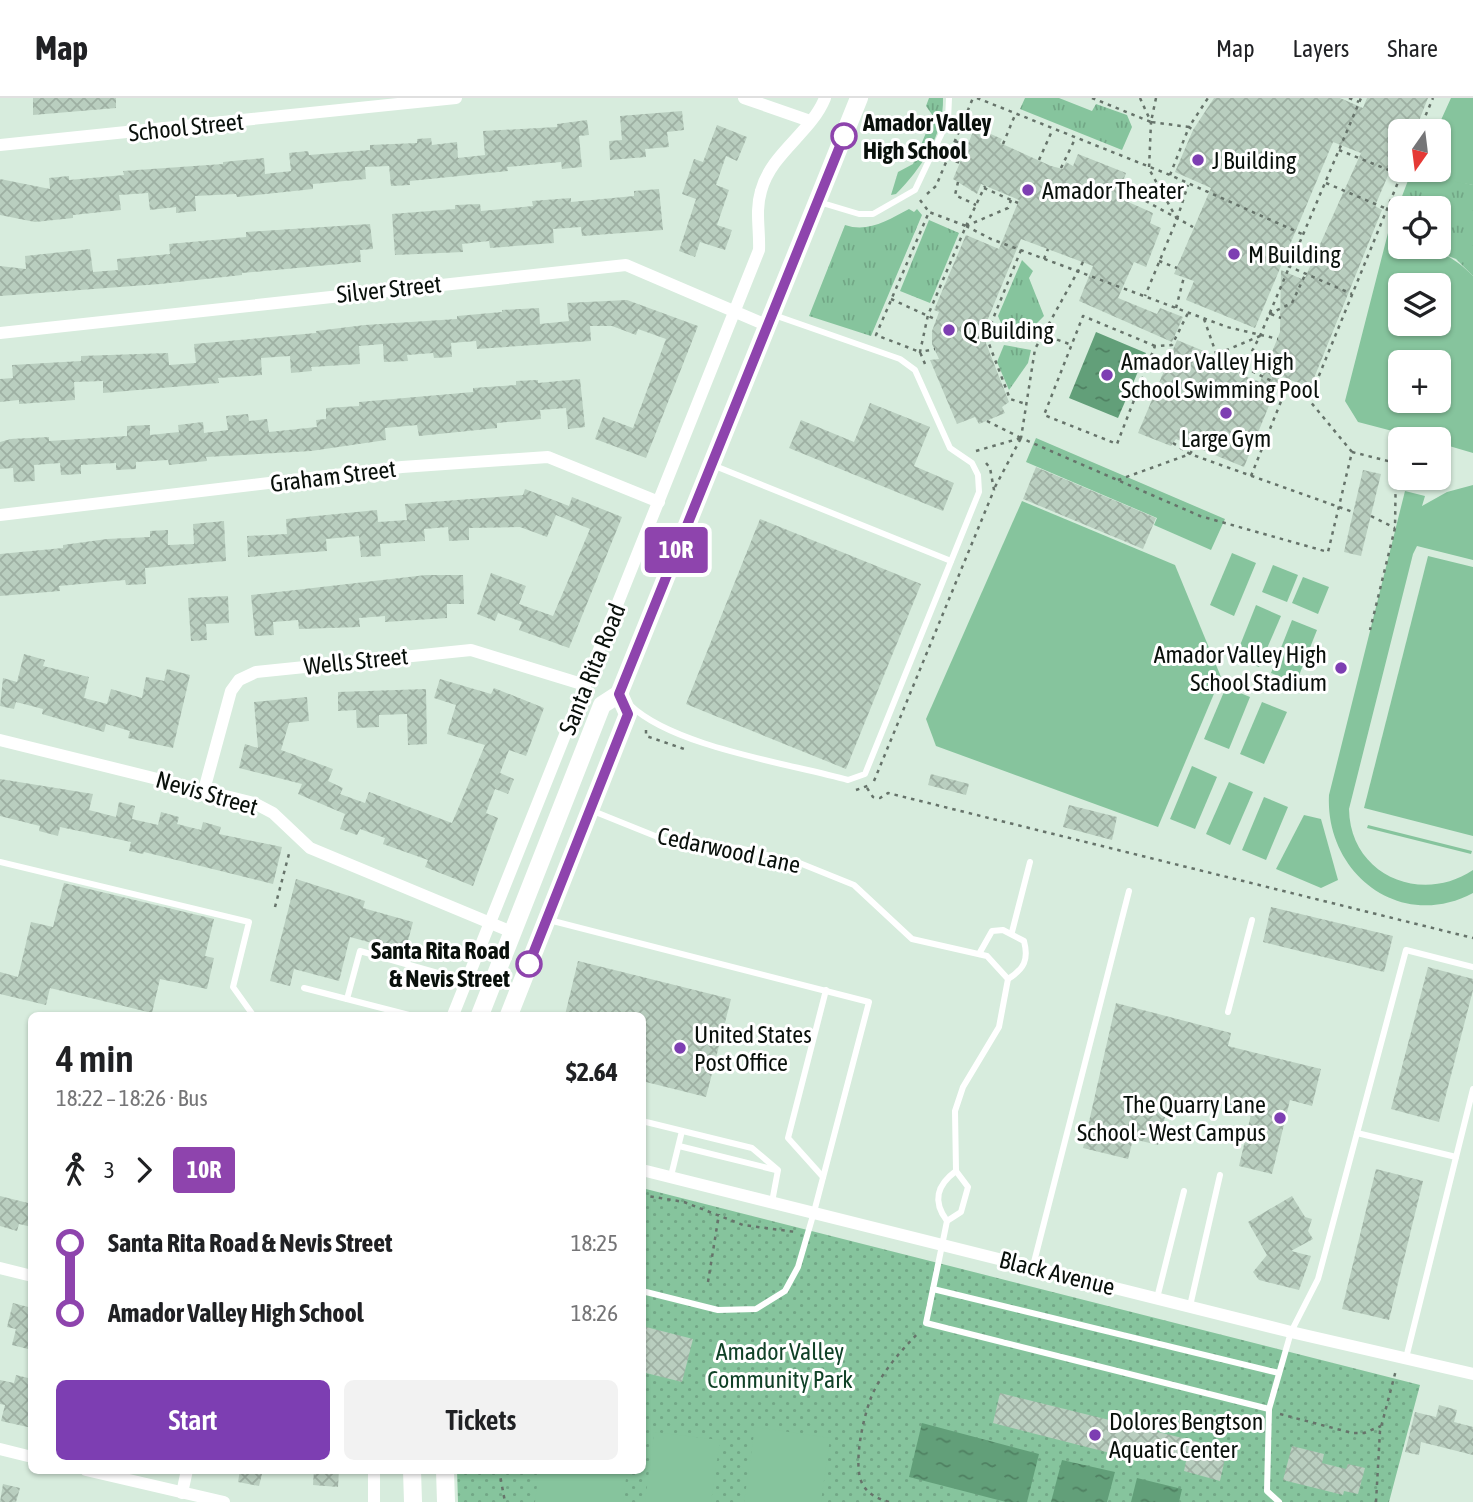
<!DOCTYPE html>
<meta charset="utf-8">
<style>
body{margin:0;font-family:"Asap Condensed",sans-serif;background:#f2f2f2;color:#202124;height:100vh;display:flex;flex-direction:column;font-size:26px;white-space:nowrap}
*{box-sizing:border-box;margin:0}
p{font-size:23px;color:#757577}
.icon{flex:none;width:38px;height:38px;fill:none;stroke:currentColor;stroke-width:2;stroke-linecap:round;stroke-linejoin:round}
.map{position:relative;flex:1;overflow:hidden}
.details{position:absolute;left:28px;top:914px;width:618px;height:462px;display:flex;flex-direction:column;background:#fff;border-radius:10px;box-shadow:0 2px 5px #0004}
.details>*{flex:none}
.badge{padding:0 14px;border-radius:5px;font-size:24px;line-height:46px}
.needle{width:46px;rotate:194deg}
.tools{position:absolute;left:1388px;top:21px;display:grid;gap:14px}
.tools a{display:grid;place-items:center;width:63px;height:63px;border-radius:10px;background:#fff;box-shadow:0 2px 5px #0004;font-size:35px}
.map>.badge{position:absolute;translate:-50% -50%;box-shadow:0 0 0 4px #fff}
.legs{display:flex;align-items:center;gap:10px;height:77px;padding:0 28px;font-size:23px}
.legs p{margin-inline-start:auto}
.head{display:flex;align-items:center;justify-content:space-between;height:119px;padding:0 28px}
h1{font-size:38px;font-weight:600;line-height:52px}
.button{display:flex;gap:14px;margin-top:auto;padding:14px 28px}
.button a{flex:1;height:80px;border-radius:10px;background:#7d3eb2;color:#fff;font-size:28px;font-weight:600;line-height:80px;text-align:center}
.button a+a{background:#f2f2f2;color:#202124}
ul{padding:0 28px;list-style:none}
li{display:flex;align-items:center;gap:24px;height:70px;font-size:26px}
li i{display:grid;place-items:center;width:10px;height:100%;margin:0 9px;background:currentColor}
li i::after{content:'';width:18px;height:18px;margin:-9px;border:5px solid;border-radius:50%;background:#fff}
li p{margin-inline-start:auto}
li:first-child i{background:linear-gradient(#0000 50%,currentColor 0)}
li:last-child i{background:linear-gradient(currentColor 50%,#0000 0)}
header{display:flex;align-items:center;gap:42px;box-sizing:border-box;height:98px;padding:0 35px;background:#fff;border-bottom:2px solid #e0e0e0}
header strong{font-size:33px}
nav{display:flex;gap:38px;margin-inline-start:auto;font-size:24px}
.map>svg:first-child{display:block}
.grass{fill:url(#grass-tufts)}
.park{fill:url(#park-dots)}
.garden{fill:#86c49d;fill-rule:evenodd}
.water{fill:url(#water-ripples)}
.building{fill:url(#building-cross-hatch)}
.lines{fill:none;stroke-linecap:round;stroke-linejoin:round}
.path{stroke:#66736a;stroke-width:2.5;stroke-dasharray:3.5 5;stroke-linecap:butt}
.lane{stroke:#fff;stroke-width:6}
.street{stroke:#fff;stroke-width:12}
.secondary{stroke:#fff;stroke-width:18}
.line-1-casing{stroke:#fff;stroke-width:16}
.line-1{stroke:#8e44ad;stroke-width:10}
.stop-1-dot{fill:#fff;stroke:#8e44ad;stroke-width:3.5}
.poi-dot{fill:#7d3eb2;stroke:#fff;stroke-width:2.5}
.labels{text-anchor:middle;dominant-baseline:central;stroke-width:6;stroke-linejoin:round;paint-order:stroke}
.stop-label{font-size:24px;font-weight:bold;fill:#09100b;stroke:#fff;text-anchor:start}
.street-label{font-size:24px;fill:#09100b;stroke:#fff}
.poi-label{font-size:24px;fill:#09100b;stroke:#fff;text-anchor:start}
.park-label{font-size:24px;fill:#104127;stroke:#fff}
</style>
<header>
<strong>Map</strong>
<nav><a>Map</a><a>Layers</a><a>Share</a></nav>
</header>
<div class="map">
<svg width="1473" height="1404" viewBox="0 0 1473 1404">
<defs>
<pattern id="grass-tufts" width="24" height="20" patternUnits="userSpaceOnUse" patternTransform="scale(1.75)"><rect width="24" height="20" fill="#86c49d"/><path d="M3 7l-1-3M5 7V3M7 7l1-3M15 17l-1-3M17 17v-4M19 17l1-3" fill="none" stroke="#72a786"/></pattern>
<pattern id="park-dots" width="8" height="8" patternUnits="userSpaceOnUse" patternTransform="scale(1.75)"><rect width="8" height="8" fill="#86c49d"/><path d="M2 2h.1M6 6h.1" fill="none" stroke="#72a786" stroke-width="1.8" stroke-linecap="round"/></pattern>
<pattern id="water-ripples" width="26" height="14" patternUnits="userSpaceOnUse" patternTransform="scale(1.75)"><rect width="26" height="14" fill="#629f79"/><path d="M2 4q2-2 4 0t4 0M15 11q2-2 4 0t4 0" fill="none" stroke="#4f8061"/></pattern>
<pattern id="building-cross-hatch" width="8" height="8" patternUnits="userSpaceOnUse" patternTransform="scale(1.75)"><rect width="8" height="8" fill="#b9cebf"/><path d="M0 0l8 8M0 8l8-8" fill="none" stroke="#9eb0a3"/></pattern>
</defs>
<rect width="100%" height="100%" fill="#d7ecdd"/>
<g class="grass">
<path d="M929 0H943C944 37 921 71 896 96L891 97 898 74 913 66 933 18 926 8Z"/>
<path d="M1025 0H1059L1092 13 1096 6 1127 17 1132 29 1122 52 1020 11Z"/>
<path d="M1412 72 1473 87V178L1456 161 1424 149H1438V110H1400V140L1388 135Z"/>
<path d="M909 111 914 114 917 111 922 117 871 238 809 218 845 127C868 135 888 122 909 111Z"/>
<path d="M929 122 959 135 930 205 900 193Z"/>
<path d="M1022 162 1033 173 1029 180 1044 218 1035 227 1004 232 998 218Z"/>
<path d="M1004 247 1031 252 1028 265 1009 292 997 264Z"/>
</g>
<path class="park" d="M642 1090 1420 1287 1389 1404H458L457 1372H642Z"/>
<g class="garden">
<path d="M1451 0H1473V87L1451 83 1422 72H1438V33H1436Z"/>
<path d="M1388 135 1400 140V149C1433 149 1450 155 1473 178V355L1439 345 1438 341H1423L1358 324 1345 303ZM1400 187H1438V226H1400ZM1400 264H1438V303H1400Z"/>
<path d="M1036 340 1225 421 1211 452 1154 427 1157 420 1026 364Z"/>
<path d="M1473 387V462L1417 448 1413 456 1349 711C1350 777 1421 807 1473 772V795C1400 834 1325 775 1329 697L1405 393 1425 398 1422 408 1447 394Z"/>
<path d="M1022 403 1175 467 1221 579 1158 729 936 648 926 621Z"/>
<path d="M1232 455 1256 465 1234 518 1210 507Z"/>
<path d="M1428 458 1473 469V738L1364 710Z"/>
<path d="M1273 467 1298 477 1287 504 1262 494Z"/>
<path d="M1303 479 1329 489 1318 516 1292 505Z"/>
<path d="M1256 507 1281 518 1259 569 1235 560Z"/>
<path d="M1292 522 1317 532 1296 585 1271 575Z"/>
<path d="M1226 589 1250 599 1229 651 1204 641Z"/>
<path d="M1262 604 1287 614 1264 666 1240 656Z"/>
<path d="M1192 668 1217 679 1195 731 1170 721Z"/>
<path d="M1229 684 1253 694 1230 747 1206 736Z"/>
<path d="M1264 699 1288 709 1266 762 1242 752Z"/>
<path d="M1304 717 1321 721 1338 782 1321 790 1276 771Z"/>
<path d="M1368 727 1472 753 1471 756 1367 730Z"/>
<path d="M755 1329 830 1340 821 1404H744Z"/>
<path d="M654 1334 720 1342 711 1404H645Z"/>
<path d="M539 1372H627L623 1404H535Z"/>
</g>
<g class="water">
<path d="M1096 234 1146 255 1118 320 1069 300Z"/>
<path d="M922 1325 1039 1356 1027 1404H1006L909 1379Z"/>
<path d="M1062 1362 1115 1374 1107 1404H1051Z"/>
<path d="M1137 1380 1182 1391 1179 1404H1131Z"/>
</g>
<g class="building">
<path d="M33 0H116V10L33 17Z"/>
<path d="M1214 0H1340L1363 10 1367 0H1428L1415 33H1400V71L1392 68 1375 108 1382 112 1310 290 1281 278 1244 369 1176 341 1171 348 1138 335 1177 242 1211 256 1208 263 1260 284 1280 234 1281 172 1304 182 1361 55 1333 44 1255 230 1186 202 1194 183 1174 176 1211 90 1175 74 1193 32Z"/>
<path d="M682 13 684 32 667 34 669 49 645 51 646 59 610 62 609 43 622 42 620 18Z"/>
<path d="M587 22 589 37 579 38 582 69 562 71 561 64 507 69 508 73 410 83V87L391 88 389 68 365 69 366 81 313 86V91L237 99 236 96 195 98 196 113 176 115V109L150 112 148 95 119 97 121 112 73 117V120L35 124 0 117V81L50 91 49 80 69 78V82L124 77 123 73 223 66V64L264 60 265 76 291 73 289 55 308 53 309 57 370 52V47L417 45V41L431 40 432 47 457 44 458 60 485 57 483 33 557 29V26Z"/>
<path d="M717 27 747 39 737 63 726 58 716 87 729 92 717 127 732 132 725 152 700 144 695 159 679 153 696 101 682 96 694 61 703 64Z"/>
<path d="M984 33 1002 41 1000 45 1051 68 1063 71 1066 64 1073 68 1078 56 1126 75 1119 94 1126 97 1124 102 1153 115 1150 125 1161 130 1146 169 1134 164 1118 200 1157 216 1160 210 1183 219 1172 244 1079 203 1093 168 1021 141 982 235 1009 304 1002 309 1005 315 979 326 975 319 957 326 930 262 939 261 932 246V233L939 214 934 212 966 137 999 151 1019 102 981 86 977 96 953 81 973 34 982 37Z"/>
<path d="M659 91 663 132 582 138 581 129 553 131 554 145 490 150 489 143 462 146 463 154 395 157 392 116 455 111V107L480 106 481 113 533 108 532 103 571 100V104L634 98V93Z"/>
<path d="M370 126 373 151 360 152 361 164 242 175V177L160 186 0 198V168L26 171 25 158 90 151 93 174 118 172 117 161 170 156 169 146 246 139V134Z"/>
<path d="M627 202 698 228 646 360 595 341 603 319 633 330 666 241 638 231 636 237 612 228H590L591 243 477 251 476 243 451 245 452 259 434 260 433 255 407 257 408 263 384 264 383 246 359 248 360 266 311 269 312 273 291 275 290 258 261 260 262 277 218 280 219 285 103 295V283L74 284 75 302 19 306V302L0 304V281L13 280 12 267 81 263V258L168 255 169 267 196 265 194 246 316 235V233L365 227 457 221V218L502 214V212L539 210 540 226 569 223 567 205Z"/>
<path d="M580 281 585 329 568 331 566 310 540 312 541 321 497 325V330L419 338 417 327 385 330 386 342 311 353 206 359 207 363 169 367 168 362 136 364V371L116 372V365L81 367V376L61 377 60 365 34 367 35 383 14 384 13 370 0 371V344L11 341 49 339V343L127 338V328L150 327V337L179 334 178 327 203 324 204 335 228 332 226 318 248 316 249 323 267 321 269 334 317 329 316 322 326 321V310L359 308V304L473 294V290L516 287V283L538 282V285Z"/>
<path d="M870 305 930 329 914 368 954 385 943 413 789 350 801 322 854 344Z"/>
<path d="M1036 369 1156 420 1143 451 1023 401Z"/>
<path d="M1363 372 1381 376 1361 458 1344 454Z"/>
<path d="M525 391 569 408 572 399 622 419 569 550 519 532 522 524 498 515 495 523 477 516 491 475 526 488 519 506 553 518 590 431 556 417 547 439 520 429 469 430V442L449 443 448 429 424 431 425 443 380 446 381 458 361 459 359 438 326 441 327 453 248 459 247 438 287 436 286 421 377 412 378 424 407 422 405 406 523 397Z"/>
<path d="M760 421 921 486 846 671 686 606Z"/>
<path d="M224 423 226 463 145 470 146 486 126 487 125 482 59 488 60 493 0 498V456L63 450V447L107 441 150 439V433L168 432V447L194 446 193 426Z"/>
<path d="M426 477H463L464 506H447V520L385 524V518L359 520 360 529 299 531 298 522 273 524 274 537 255 538 251 497Z"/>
<path d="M228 498 229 525 206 526 207 542 191 543 188 500Z"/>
<path d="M24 556 45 562 43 568 89 579 84 600 107 606 111 591 142 600 146 579 164 583 167 571 190 577 173 650 128 640 130 633 106 626 104 634 42 616 43 611 16 604 14 611 0 608 3 580 17 584Z"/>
<path d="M440 581 491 596 494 590 544 610 526 658 509 652 500 675 514 681 508 696 495 691 486 715 498 720 473 788 425 769 428 762 383 746 385 740 360 731 357 737 340 731 345 716 298 696 302 686 239 670 245 646 258 650 254 604 307 599 309 623 289 625 281 652 333 671 328 683 343 690 340 696 365 705 369 694 452 725 485 647 447 636 456 607 434 600Z"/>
<path d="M426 591 427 646 408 647 407 616 379 617V629L357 630 356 612 338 613V594Z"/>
<path d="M931 676 969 686 966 697 928 687Z"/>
<path d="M0 681 93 696 89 712 116 719 119 704 135 708 132 721 158 727 161 714 179 719 177 726 201 732 203 724 221 729 219 736 282 749 273 786 144 754 143 756 129 753 131 744 60 729 58 738 39 733 40 728 0 718Z"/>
<path d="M1069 707 1117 719 1112 742 1063 729Z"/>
<path d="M296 781 365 803 363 810 413 824 405 854 350 839 339 883 294 871 290 888 270 883Z"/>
<path d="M64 785 214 821 205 858 214 860 207 891 160 881 152 915 50 890 46 907 0 896V874L18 879 31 824 53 829Z"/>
<path d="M1271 809 1393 838 1384 874 1263 844Z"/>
<path d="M578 863 731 901 706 999 642 983V917H565Z"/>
<path d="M1428 869 1473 881V892L1439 1024 1391 1011Z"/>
<path d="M1116 905 1231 935 1228 948 1321 971 1312 1008 1290 1002 1272 1076 1239 1068 1252 1012 1214 1003 1212 1011 1170 1000 1158 1047 1133 1041 1128 1061 1083 1050Z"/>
<path d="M1376 1071 1423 1083 1389 1222 1342 1211Z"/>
<path d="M0 1098 32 1106V1129L19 1126 17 1133 0 1128Z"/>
<path d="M1292 1098 1305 1119 1312 1121 1308 1133 1313 1141 1291 1153 1311 1158 1299 1192 1259 1182 1253 1174 1267 1157 1248 1124Z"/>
<path d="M13 1205 32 1210V1252L12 1247 16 1231 7 1229Z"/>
<path d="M642 1228 693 1241 682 1284 642 1274Z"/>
<path d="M16 1277 32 1281V1330L1 1323 5 1307 0 1306V1282L14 1285Z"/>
<path d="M1000 1295 1227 1351 1220 1383 1184 1373 1186 1363 1124 1348 1122 1358 993 1325Z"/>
<path d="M1439 1307 1457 1312 1454 1324 1473 1329V1357L1421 1344 1419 1357 1405 1354 1415 1314 1436 1319Z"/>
<path d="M1292 1348 1324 1356 1322 1365 1346 1371 1348 1366 1365 1370 1358 1396 1344 1393 1343 1397 1283 1382Z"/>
<path d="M240 1372H263L259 1388 238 1384Z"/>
<path d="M314 1372H339L338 1389 313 1387Z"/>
<path d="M3 1386 20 1390 16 1404H0Z"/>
</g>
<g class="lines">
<g class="path">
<path d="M977 0 1170 77 1302 136"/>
<path d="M1092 0 1151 24"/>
<path d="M1140 0 1151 24 1149 71 1177 121 1145 198"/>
<path d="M1156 0 1151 24 1189 29 1208 0"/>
<path d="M1349 0 1359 4"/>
<path d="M1419 33 1433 0"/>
<path d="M955 43 967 48"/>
<path d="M1003 46 1015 17"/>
<path d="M1339 52 1401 77"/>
<path d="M948 60 960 65"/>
<path d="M1039 62 1052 33"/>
<path d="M1061 70 1075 41"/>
<path d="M1170 77 1189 29 1193 32"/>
<path d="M958 84 955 97 976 107"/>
<path d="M1326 85 1387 111"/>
<path d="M984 90 1018 105"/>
<path d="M1122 95 1133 96 1193 129"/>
<path d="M927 96 936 88 973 0"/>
<path d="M920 102 929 114"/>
<path d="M1177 121 1188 87"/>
<path d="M966 128 991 141 1227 229 1278 241"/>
<path d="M966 128 1008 110 1011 102"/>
<path d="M966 128 985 88"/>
<path d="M1021 152 986 238 1010 301 1026 306"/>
<path d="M1044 161 1048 151"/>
<path d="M1159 163 1177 170"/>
<path d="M1083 164 1035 251 1021 340 1200 418 1328 454 1352 354 1309 302 1403 72"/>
<path d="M1288 168 1352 196"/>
<path d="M891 201 937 222"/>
<path d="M1176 210 1184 179"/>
<path d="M1269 216 1292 205 1305 177"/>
<path d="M1271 216 1281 220"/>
<path d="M1204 221 1216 255 1309 302"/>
<path d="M966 230 986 238 1044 237 1072 247"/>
<path d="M967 241 984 239"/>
<path d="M1155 248 1083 218 1044 317 1117 346 1155 248 1172 247 1188 215"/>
<path d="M1210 259 1260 238"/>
<path d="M925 266 920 254 876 237 929 114 966 128 928 217 920 254 935 251"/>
<path d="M1240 276 1260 238 1361 0"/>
<path d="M987 323 1021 340"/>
<path d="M1173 345 1190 356 1353 414"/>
<path d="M976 353 1021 340"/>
<path d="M1352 354 1396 365 1395 430 1370 532"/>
<path d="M1251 378 1286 291"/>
<path d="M1118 382 1190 356 1194 349"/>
<path d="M995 389 1021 340"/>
<path d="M1371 418 1395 430"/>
<path d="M646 632V638L687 652"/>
<path d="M874 683 994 392 990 370 986 365"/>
<path d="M867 690 873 699 880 700 888 695 1473 840"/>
<path d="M856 692 870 687"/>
<path d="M275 809 290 752"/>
<path d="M642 1097 684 1104 743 1127 796 1134"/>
<path d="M708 1184 719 1116"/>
<path d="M1280 1316 1352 1335H1364L1381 1328"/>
<path d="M499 1372 505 1404"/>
<path d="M889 1404C879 1401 869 1397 863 1387 851 1368 865 1309 875 1291 886 1269 902 1252 919 1234"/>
<path d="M1376 1404 1380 1333 1396 1272"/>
</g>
<g class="lane">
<path d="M819 104 859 116H873L915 92 948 22 949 0"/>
<path d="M715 368 951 463"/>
<path d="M630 607C674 649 787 665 848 682L865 676 979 394 978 377 972 365 950 350 915 272 900 261 774 217"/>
<path d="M593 713 675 746 739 750 802 766 854 787 912 841 987 858 1008 881 999 929 963 989 955 1013 956 1073 968 1089 961 1114 947 1123 926 1225 1269 1311 1291 1234 1318 1181 1406 852 1473 869"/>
<path d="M0 764 249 824 233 889 253 917"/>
<path d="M549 822 869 904 814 1114 798 1169 785 1193 756 1211 718 1212 642 1193"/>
<path d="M1012 834 1030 764"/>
<path d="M979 856 992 833 1003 832 1024 843C1029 862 1024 871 1008 881"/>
<path d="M304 890 409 917"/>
<path d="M347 901 360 853 466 883"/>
<path d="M1228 914 1252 822"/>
<path d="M642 1023 752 1050 778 1072 772 1104"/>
<path d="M1357 1035 1456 1059"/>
<path d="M679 1048 776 1072"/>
<path d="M671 1078 682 1033"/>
<path d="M823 1079 788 1040 826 892"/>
<path d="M947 1123C932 1103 937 1087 956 1073"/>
<path d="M1033 1168 1129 793"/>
<path d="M933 1191 1279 1275"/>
<path d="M1157 1200 1184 1093"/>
<path d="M1190 1208 1220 1077"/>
<path d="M1406 1260 1473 991"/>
<path d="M1269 1311 1267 1393 1279 1404"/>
</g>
<g class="street">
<path d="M744 0 810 23"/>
<path d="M0 47 456 0"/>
<path d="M0 235 626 167 766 227"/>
<path d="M0 417 402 369 548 359 659 404"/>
<path d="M0 642 254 705 273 715 310 750 512 834"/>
<path d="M204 692 231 593 239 582 256 574 471 552 585 587"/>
<path d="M453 917 759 152C760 132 755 113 761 93 771 55 811 35 825 0"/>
<path d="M642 1072 1291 1234 1473 1276"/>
<path d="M0 1170 32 1178"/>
<path d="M0 1351 32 1359"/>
<path d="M86 1372 224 1404"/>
<path d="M182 1395 187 1372"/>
<path d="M374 1404V1372"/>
</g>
<g class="secondary">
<path d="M480 917 602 607 619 596 859 0"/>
<path d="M509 917 628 616 619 596"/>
<path d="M412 1372 413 1404"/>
<path d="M445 1372 446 1404"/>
</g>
</g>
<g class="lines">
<g class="line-1-casing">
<path id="line-1" d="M529 866 628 616 619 596 844 38"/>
</g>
<use href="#line-1" class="line-1"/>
</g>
<g class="stop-1-dot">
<circle cx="844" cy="38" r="12"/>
<circle cx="529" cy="866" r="12"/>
</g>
<g class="poi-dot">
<circle cx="1198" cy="62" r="7"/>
<circle cx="1028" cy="92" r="7"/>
<circle cx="1234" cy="156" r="7"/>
<circle cx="949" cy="232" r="7"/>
<circle cx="1107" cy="277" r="7"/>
<circle cx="1226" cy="315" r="7"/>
<circle cx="1341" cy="570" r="7"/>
<circle cx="680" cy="950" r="7"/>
<circle cx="1280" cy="1020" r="7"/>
<circle cx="1095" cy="1337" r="7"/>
</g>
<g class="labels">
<g class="stop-label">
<text x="863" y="24">Amador Valley<tspan x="863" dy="28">High School</tspan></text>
<text x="510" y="852" text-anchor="end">Santa Rita Road<tspan x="510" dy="28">&amp; Nevis Street</tspan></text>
</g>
<g class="street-label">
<text transform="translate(186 29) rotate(-6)">School Street</text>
<text transform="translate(389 191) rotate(-6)">Silver Street</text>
<text transform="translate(333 378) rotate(-7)">Graham Street</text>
<text transform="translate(356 563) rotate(-6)">Wells Street</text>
<text transform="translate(592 571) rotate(-68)">Santa Rita Road</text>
<text transform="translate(207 695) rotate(16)">Nevis Street</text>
<text transform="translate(729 752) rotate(12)">Cedarwood Lane</text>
<text transform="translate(1057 1175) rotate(14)">Black Avenue</text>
</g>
<g class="poi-label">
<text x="1212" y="62">J Building</text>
<text x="1042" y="92">Amador Theater</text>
<text x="1248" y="156">M Building</text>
<text x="963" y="232">Q Building</text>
<text x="1121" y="263">Amador Valley High<tspan x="1121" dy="28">School Swimming Pool</tspan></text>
<text x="1226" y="340" text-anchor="middle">Large Gym</text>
<text x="1327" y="556" text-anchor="end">Amador Valley High<tspan x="1327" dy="28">School Stadium</tspan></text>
<text x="694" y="936">United States<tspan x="694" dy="28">Post Office</tspan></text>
<text x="1266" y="1006" text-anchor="end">The Quarry Lane<tspan x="1266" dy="28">School - West Campus</tspan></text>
<text x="1109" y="1323">Dolores Bengtson<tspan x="1109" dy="28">Aquatic Center</tspan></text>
</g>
<g class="park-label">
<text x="780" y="1253">Amador Valley<tspan x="780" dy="28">Community Park</tspan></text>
</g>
</g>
</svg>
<div class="tools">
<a><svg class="needle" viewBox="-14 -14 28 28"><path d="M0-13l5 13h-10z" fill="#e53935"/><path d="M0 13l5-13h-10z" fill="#757577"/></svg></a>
<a><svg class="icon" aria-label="locate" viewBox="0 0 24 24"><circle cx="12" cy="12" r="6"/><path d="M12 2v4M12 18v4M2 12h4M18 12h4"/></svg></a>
<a><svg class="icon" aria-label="layers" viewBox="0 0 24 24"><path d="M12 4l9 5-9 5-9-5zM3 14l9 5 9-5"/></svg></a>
<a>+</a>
<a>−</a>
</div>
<b class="badge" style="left:676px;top:452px;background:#8e44ad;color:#fff">10R</b>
<section class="details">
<div class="head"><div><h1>4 min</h1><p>18:22 – 18:26 · Bus</p></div><b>$2.64</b></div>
<div class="legs"><svg class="icon" aria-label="walk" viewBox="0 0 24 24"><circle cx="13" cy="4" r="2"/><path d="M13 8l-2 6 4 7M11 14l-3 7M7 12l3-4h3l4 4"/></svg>3<svg class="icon" aria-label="forward" viewBox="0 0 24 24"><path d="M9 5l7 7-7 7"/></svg><b class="badge" style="background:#8e44ad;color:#fff">10R</b></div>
<ul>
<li><i style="color:#8e44ad"></i><b>Santa Rita Road &amp; Nevis Street</b><p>18:25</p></li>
<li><i style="color:#8e44ad"></i><b>Amador Valley High School</b><p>18:26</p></li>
</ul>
<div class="button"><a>Start</a><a>Tickets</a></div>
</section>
</div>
